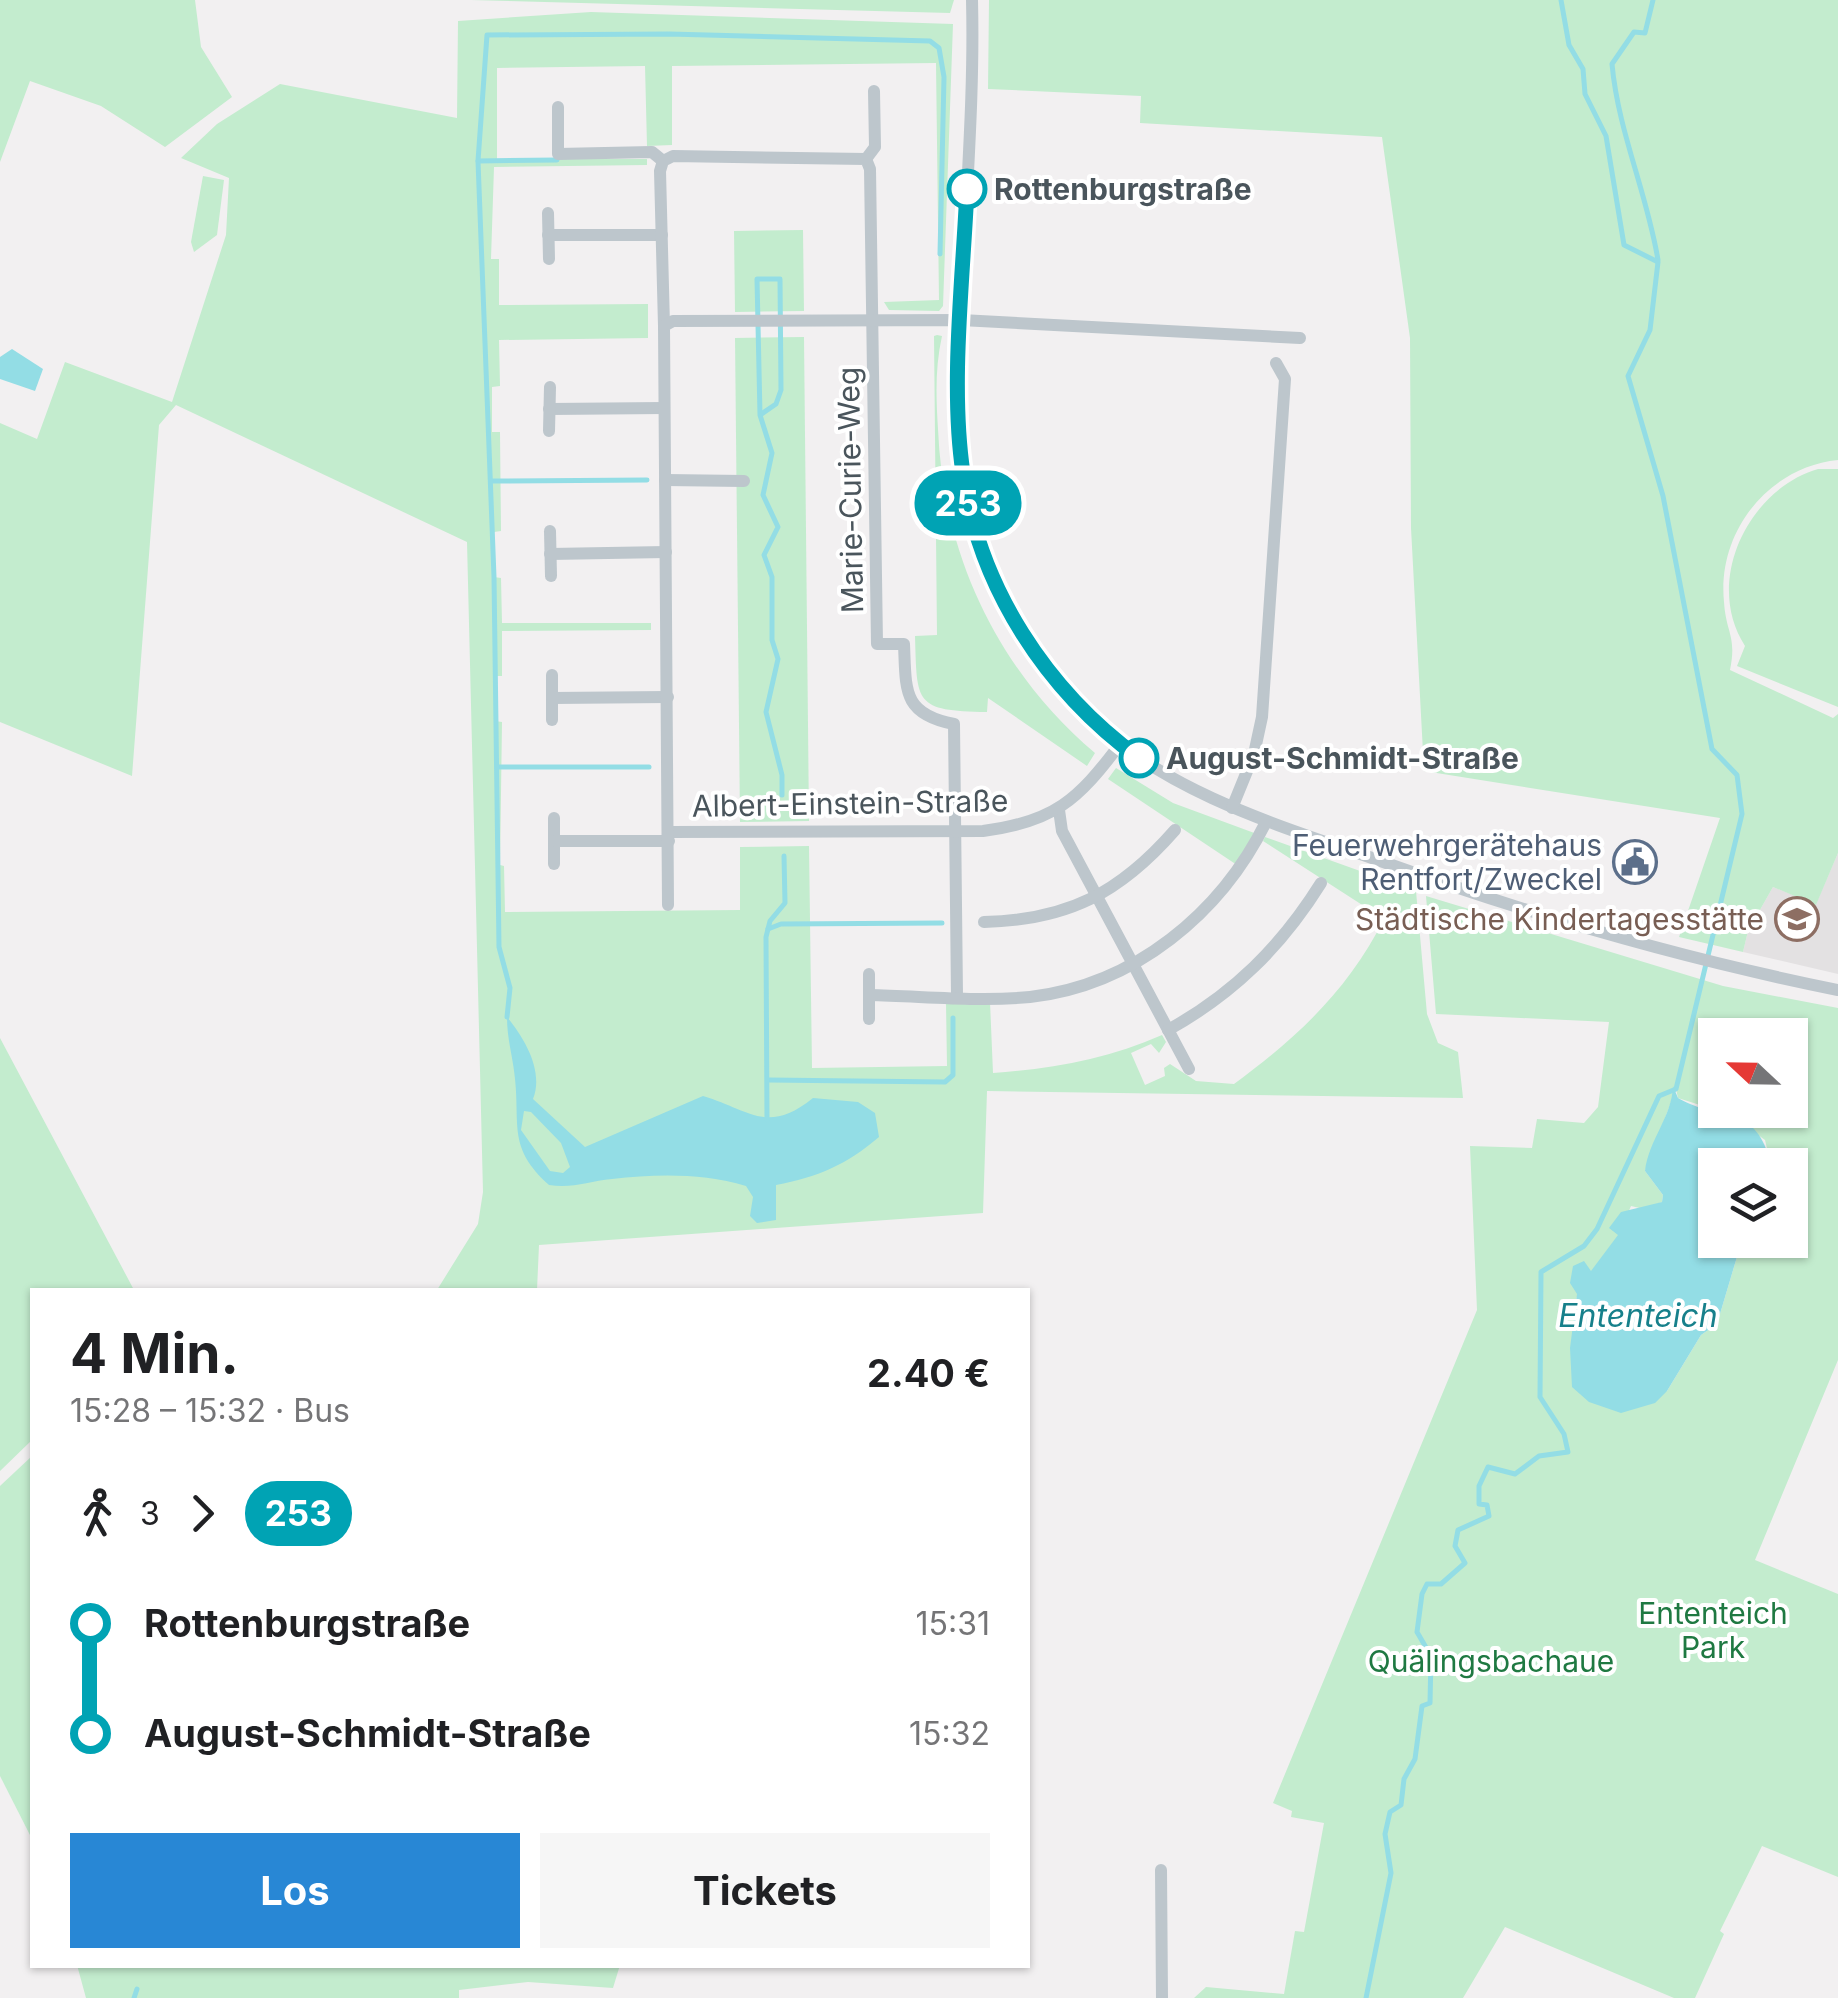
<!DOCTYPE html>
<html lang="de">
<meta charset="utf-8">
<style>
body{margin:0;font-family:Inter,sans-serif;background:#f6f6f6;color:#202124;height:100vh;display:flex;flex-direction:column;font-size:38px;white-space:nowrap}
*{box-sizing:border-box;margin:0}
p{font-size:32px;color:#757577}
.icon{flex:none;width:55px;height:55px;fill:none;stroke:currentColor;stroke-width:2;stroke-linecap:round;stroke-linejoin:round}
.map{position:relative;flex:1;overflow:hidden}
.sheet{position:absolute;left:30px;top:1288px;width:1000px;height:680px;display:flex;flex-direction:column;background:#fff;border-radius:0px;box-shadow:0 2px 8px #0004}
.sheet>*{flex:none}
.badge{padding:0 20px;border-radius:32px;font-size:35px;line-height:65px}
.needle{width:65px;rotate:292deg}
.buttons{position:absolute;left:1698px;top:1018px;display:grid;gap:20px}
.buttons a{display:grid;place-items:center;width:110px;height:110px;border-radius:0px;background:#fff;box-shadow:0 2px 8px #0004;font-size:50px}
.map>.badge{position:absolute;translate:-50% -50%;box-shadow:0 0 0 5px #fff}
.legs{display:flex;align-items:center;gap:15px;height:110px;padding:0 40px;font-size:32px}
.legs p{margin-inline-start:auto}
.summary{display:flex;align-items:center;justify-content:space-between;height:170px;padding:0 40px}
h1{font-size:55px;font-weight:700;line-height:75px}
.primary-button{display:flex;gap:20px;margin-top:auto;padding:20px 40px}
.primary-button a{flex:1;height:115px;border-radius:0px;background:#2887d5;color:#fff;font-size:40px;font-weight:700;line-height:115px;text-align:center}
.primary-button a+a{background:#f6f6f6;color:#202124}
ul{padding:0 40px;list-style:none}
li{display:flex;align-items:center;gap:35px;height:110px;font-size:38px}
li i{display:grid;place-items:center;width:15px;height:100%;margin:0 12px;background:currentColor}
li i::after{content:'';width:25px;height:25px;margin:-12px;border:8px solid;border-radius:50%;background:#fff}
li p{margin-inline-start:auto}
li:first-child i{background:linear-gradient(#0000 50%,currentColor 0)}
li:last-child i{background:linear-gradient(currentColor 50%,#0000 0)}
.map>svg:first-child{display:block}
.education{fill:#e3e1e2}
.green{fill:#c3ecce;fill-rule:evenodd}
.water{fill:#93dde5;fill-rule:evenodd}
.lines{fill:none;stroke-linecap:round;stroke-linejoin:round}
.stream{stroke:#93dde5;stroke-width:5}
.street{stroke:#bdc6cc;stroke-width:12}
.line-1-casing{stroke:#fff;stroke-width:22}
.line-1{stroke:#00a3b4;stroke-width:15}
.stop-1-dot{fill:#fff;stroke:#00a3b4;stroke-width:5}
.labels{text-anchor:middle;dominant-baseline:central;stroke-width:8;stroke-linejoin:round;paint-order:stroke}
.stop-label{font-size:30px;font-weight:bold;fill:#4a555c;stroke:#fff;text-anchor:start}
.street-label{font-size:30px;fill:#4a555c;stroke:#fff}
.service-label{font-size:30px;fill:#4e5e75;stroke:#fff;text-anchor:end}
.education-label{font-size:30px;fill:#785e54;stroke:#fff;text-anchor:end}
.park-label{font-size:30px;fill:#1f7942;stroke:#fff}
.water-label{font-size:32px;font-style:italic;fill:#17808b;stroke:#fff}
</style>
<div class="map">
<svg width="1838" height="1998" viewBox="0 0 1838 1998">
<rect width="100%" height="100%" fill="#f2f0f1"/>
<path class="education" d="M1838 853V974L1743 952 1748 931 1773 887 1816 904Z"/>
<g class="green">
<path d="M0 0H195L201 47 232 97 165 147 101 106 30 81 0 162Z"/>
<path d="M471 0H954L950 13Z"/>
<path d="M989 0H1838V460C1769 467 1717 531 1724 602 1726 633 1737 636 1730 670L1833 718 1838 714V853L1816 905 1773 887 1748 931 1743 952 1679 937 1720 818 1424 771 1411 528 1410 338 1382 137 1140 123 1141 96 988 89Z"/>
<path d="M591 12 953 24 943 306 939 311 889 310 884 302 939 300 936 63 672 66V145L647 146 645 66 497 68V159H647V165L494 167 491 259H499V305L648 304V338L499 340 500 386 492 387V432H500L501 531 494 532V577L501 578 502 623H651V630L502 631V676H494L495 721 502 722 500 865 504 866 505 912 740 910V847L809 846 812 1068 947 1066 946 1003 990 1002 993 1073C1051 1069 1108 1059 1162 1035L1166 1042 1159 1053 1151 1044 1131 1053 1145 1085 1165 1076 1164 1068 1170 1064 1196 1081 1234 1084C1297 1038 1349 989 1384 919L1263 841 1265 837 1416 891 1427 1014 1438 1043 1458 1052 1463 1098 987 1091 983 1213 539 1245 537 1290H437L478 1224 483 1192 467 542 176 405 159 425 132 776 0 722V423L37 439 65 362 172 402 226 235 229 178 181 158 217 124 280 84 457 118 458 21Z"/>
<path d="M203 176 224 180 217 235 194 252 191 242Z"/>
<path d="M803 230 804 311 735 312 734 231Z"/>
<path d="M937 335 942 336C935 367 936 398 938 429 943 555 998 671 1095 753L1087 766 988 698 987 712C914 711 917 703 915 636L937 635 934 336Z"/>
<path d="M804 337 809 821 740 822 735 338Z"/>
<path d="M1818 469H1838V707L1737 666 1745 646C1703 581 1749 489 1818 469Z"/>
<path d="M1116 768 1173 803 1257 834 1237 865 1108 779Z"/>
<path d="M1426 896 1723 986 1838 1008V1360L1755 1560 1838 1594V1877L1762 1846 1720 1931 1724 1934 1695 1998H1674L1505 1927 1463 1998H1194L1206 1987 1284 1994 1295 1931 1304 1932 1324 1823 1291 1817 1292 1811 1273 1803 1477 1310 1470 1146 1532 1148 1537 1119 1584 1123 1598 1107 1609 1022 1436 1014ZM1715 1035H1790V1110H1715ZM1676 1089 1678 1098 1731 1115 1765 1140 1771 1165H1790V1240H1742L1717 1324 1701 1335 1667 1391 1574 1311 1584 1262 1591 1272 1615 1243 1631 1206 1644 1209 1662 1202 1663 1195 1645 1171Z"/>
<path d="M0 1038 134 1290H32V1440L0 1471Z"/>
<path d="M32 1456V1839L0 1776V1486Z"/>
<path d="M77 1965H620L613 1988 528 1982 459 1990V1998H86Z"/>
</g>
<g class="water">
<path d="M12 349 43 369 35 391 0 379V357Z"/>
<path d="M507 1017C525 1039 544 1071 533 1099L585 1147 703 1096C750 1110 767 1135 813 1098L858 1102 875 1113 879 1137C846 1165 818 1177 776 1185V1220L757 1223 750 1216 753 1197 746 1186C702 1173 657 1174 612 1179 589 1181 572 1189 549 1185 508 1148 520 1126 515 1079 513 1057 507 1040 507 1017ZM524 1111 531 1112 561 1143 570 1167 563 1173 550 1171 521 1130Z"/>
<path d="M1673 1086 1678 1098C1722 1123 1757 1103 1771 1165H1715V1240H1742L1717 1324 1701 1335 1667 1391 1655 1403 1621 1413 1589 1402 1572 1387 1570 1348 1577 1294 1570 1283 1573 1266 1584 1261 1591 1271 1618 1235 1609 1228 1621 1212 1662 1202 1663 1195 1645 1171C1649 1139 1672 1117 1673 1086Z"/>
</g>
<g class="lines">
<g class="stream">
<path d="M1653 0 1645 33 1634 32 1612 64C1618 131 1647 193 1658 260"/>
<path d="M478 161 557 160"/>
<path d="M760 415 757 279H780L781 390 776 404 760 415 772 453 763 495 778 527 764 555 772 577V640L778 659 766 712 782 775V795"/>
<path d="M491 481 647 480"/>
<path d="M498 767H649"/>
<path d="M768 929 781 924 942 923"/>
<path d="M507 1017 510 988 499 947 494 577 478 161 487 35 669 34 930 41 939 48 944 77 940 254"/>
<path d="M769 1080 945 1082 953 1075V1018"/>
<path d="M767 1120 766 937 770 921 785 903 784 856"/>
<path d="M134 1998 137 1989"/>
<path d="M1366 1998 1391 1873 1385 1834 1390 1812 1401 1805 1404 1779 1415 1759 1422 1706 1430 1703 1431 1656 1417 1632 1422 1594 1427 1584H1441L1465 1563 1455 1546 1458 1530 1489 1516 1487 1505 1479 1504V1486L1488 1467 1515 1474 1539 1456 1568 1452 1564 1434 1540 1397 1541 1272 1584 1246 1597 1229 1659 1096 1676 1089 1742 814 1737 775 1712 749 1663 496 1628 376 1650 330 1658 262 1624 245 1606 136 1585 94 1583 69 1569 45 1561 0"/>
</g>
<g class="street">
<path d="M972 0C975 120 961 240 961 360 961 401 957 444 965 485 981 572 1027 662 1093 722 1171 793 1274 824 1372 858 1525 913 1678 958 1838 990"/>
<path d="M558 107V154L652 152 663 161"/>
<path d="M866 159 875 147 874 91"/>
<path d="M548 213 549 259"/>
<path d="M548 235H662"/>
<path d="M664 326 660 171 663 161 673 156 866 159 870 169 877 644H904C906 690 902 714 954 724L957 996"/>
<path d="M549 409 664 408"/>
<path d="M549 431 550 387"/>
<path d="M665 480 744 481"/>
<path d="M550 531 551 576"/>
<path d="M550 554 666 552"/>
<path d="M552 675V720"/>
<path d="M552 698 668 697"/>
<path d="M1232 808 1254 754 1262 717 1285 379 1276 363"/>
<path d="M1059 810 1062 831 1189 1069"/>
<path d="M554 818V864"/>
<path d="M669 832 983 831C1054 822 1078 800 1120 744"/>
<path d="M554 841H669"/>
<path d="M668 905 664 326 673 321 961 320 1300 338"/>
<path d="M984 922C1068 920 1120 893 1175 830"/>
<path d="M869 995C922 996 978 1002 1030 997 1135 985 1221 913 1266 822"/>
<path d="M869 1019V974"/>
<path d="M1168 1030C1233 994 1281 947 1321 883"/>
<path d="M1161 1870 1162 1998"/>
</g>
</g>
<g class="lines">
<g class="line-1-casing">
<path id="line-1" d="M967 189C963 278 950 386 963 473 979 588 1047 691 1139 758"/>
</g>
<use href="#line-1" class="line-1"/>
</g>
<defs>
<g id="civic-ring" transform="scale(2.25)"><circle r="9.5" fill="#fff" stroke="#5c6f8a" stroke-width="1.5"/><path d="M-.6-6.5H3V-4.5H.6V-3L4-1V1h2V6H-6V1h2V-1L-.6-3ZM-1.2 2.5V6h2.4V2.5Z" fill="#5c6f8a"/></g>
<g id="school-ring" transform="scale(2.25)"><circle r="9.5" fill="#fff" stroke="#8d6e63" stroke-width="1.5"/><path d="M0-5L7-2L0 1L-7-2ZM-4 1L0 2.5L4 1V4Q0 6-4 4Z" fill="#8d6e63"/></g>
</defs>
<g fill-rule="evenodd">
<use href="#civic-ring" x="1635" y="862"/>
<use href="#school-ring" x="1797" y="919"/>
</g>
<g class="stop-1-dot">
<circle cx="967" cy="189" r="18"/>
<circle cx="1139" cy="758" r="18"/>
</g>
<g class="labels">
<g class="stop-label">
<text x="994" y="189">Rottenburgstraße</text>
<text x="1166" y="758">August-Schmidt-Straße</text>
</g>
<g class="street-label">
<text transform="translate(850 490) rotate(-91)">Marie-Curie-Weg</text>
<text transform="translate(850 803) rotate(-1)">Albert-Einstein-Straße</text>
</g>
<g class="service-label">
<text x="1602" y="845">Feuerwehrgerätehaus<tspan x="1602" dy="34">Rentfort/Zweckel</tspan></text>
</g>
<g class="education-label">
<text x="1764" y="919">Städtische Kindertagesstätte</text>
</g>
<g class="park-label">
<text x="1713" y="1613">Ententeich<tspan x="1713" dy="34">Park</tspan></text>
<text x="1491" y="1661">Quälingsbachaue</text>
</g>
<g class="water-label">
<text x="1638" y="1315">Ententeich</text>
</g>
</g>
</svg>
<div class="buttons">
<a><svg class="needle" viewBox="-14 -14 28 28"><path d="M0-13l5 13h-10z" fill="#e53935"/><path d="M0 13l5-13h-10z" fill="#757577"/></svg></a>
<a><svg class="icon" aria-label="layers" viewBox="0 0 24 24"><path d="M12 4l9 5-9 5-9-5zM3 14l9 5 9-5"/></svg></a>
</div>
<b class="badge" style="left:968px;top:503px;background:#00a3b4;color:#fff">253</b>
<section class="sheet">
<div class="summary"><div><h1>4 Min.</h1><p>15:28 – 15:32 · Bus</p></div><b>2.40 €</b></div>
<div class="legs"><svg class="icon" aria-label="walk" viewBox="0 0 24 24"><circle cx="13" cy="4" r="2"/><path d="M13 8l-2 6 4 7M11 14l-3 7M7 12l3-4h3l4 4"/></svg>3<svg class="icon" aria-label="forward" viewBox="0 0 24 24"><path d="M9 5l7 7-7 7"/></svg><b class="badge" style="background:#00a3b4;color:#fff">253</b></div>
<ul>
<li><i style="color:#00a3b4"></i><b>Rottenburgstraße</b><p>15:31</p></li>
<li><i style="color:#00a3b4"></i><b>August-Schmidt-Straße</b><p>15:32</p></li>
</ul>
<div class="primary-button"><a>Los</a><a>Tickets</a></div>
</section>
</div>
